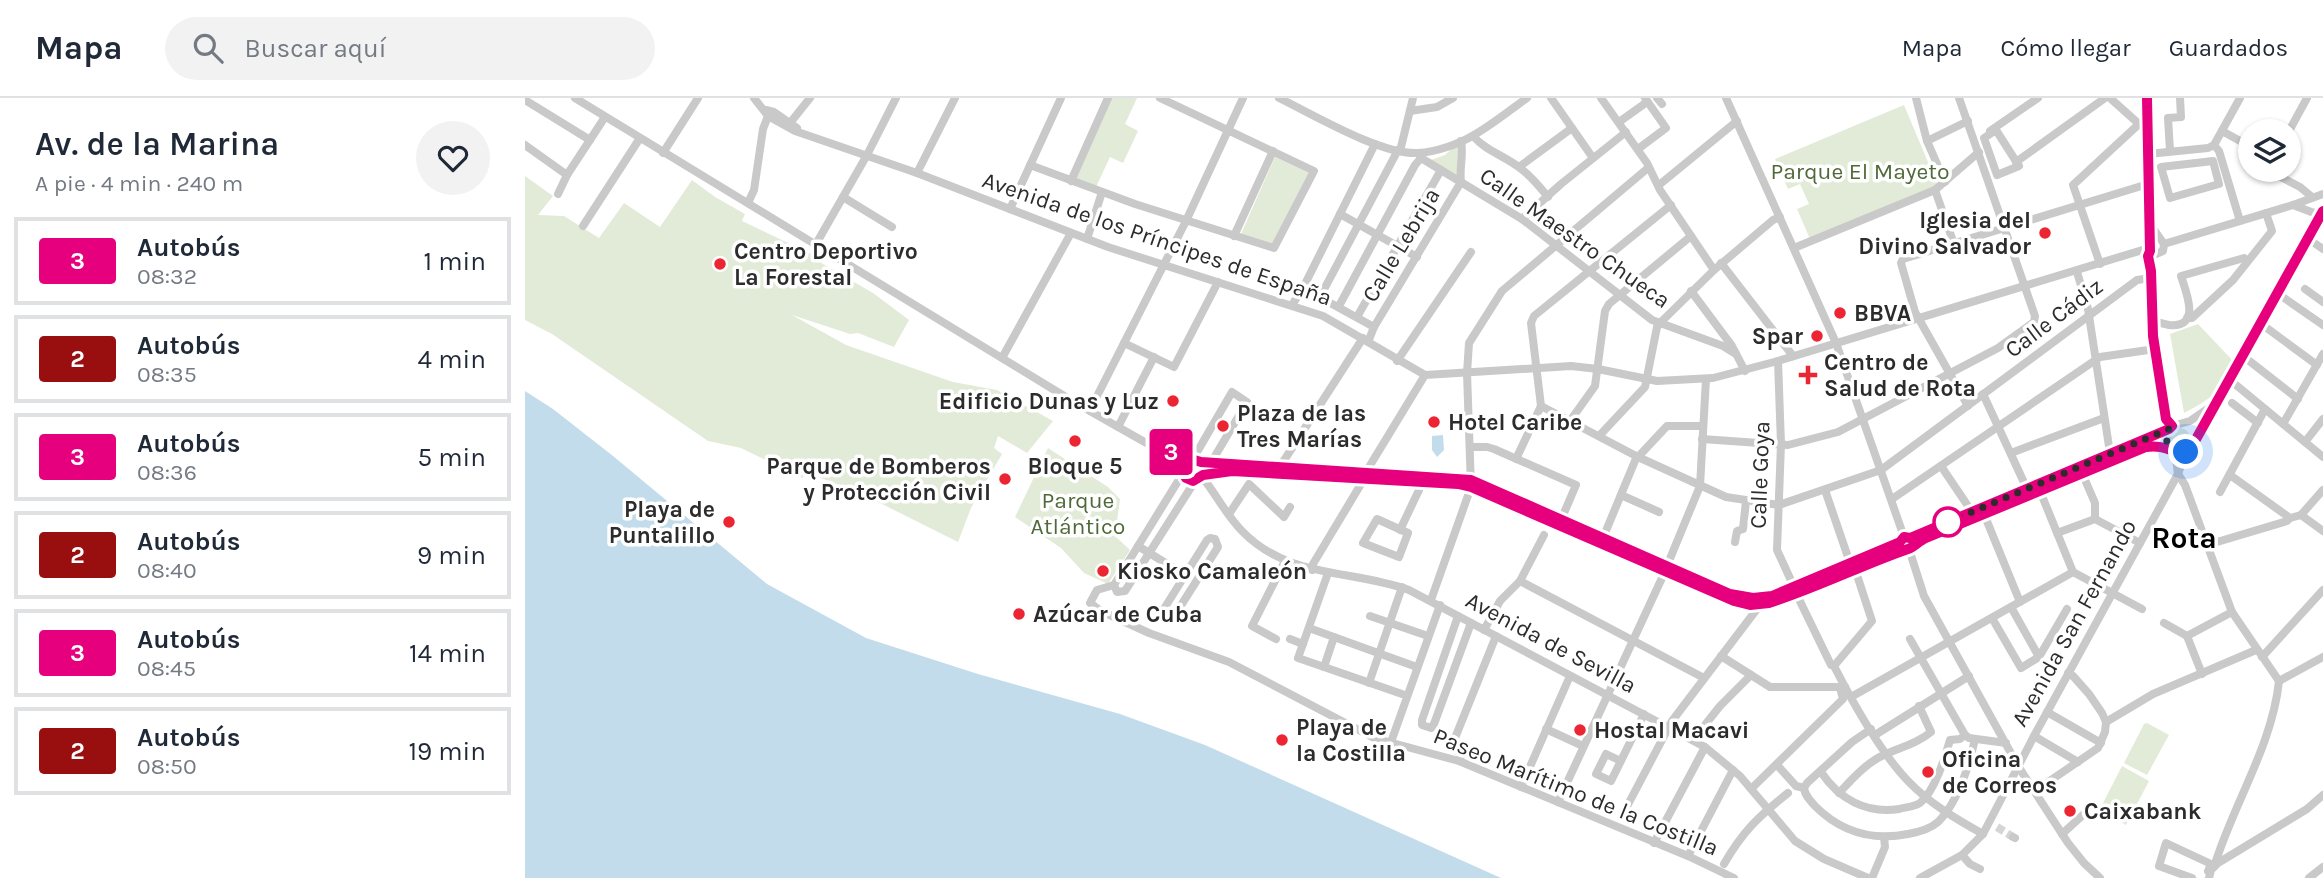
<!DOCTYPE html>
<html lang="es">
<meta charset="utf-8">
<style>
body{margin:0;font-family:Karla,sans-serif;background:#f2f2f3;color:#1f2937;height:100vh;display:flex;flex-direction:column;font-size:26px;white-space:nowrap}
*{box-sizing:border-box;margin:0}
p{font-size:23px;color:#747a83}
.icon{flex:none;width:38px;height:38px;fill:none;stroke:currentColor;stroke-width:2;stroke-linecap:round;stroke-linejoin:round}
.map{position:relative;flex:1;overflow:hidden}
.panel{display:flex;flex-direction:column;background:#fff;width:525px}
.panel>*{flex:none}
.badge{padding:0 14px;border-radius:5px;font-size:24px;line-height:46px}
.tools{position:absolute;left:1713px;top:21px;display:grid;gap:14px}
.tools a{display:grid;place-items:center;width:63px;height:63px;border-radius:50%;background:#fff;box-shadow:0 2px 5px #0004;font-size:35px}
.you{position:absolute;width:35px;height:35px;margin:-18px;border:5px solid #fff;border-radius:50%;background:#1a73e8;box-shadow:0 0 0 10px #1a73e833}
.map>.badge{position:absolute;translate:-50% -50%;box-shadow:0 0 0 4px #fff}
.round{display:grid;place-items:center;flex:none;width:74px;height:74px;border-radius:37px;background:#f2f2f3}
.headline{display:flex;align-items:center;justify-content:space-between;height:119px;padding:0 35px}
h1{font-size:33px;font-weight:600;line-height:52px}
ul{padding:0;list-style:none}
li{display:flex;align-items:center;gap:21px;height:88px;margin:0 14px 10px;padding:0 21px;border:4px solid #e0e1e3;border-radius:0px}
li div{flex:1}
li b{display:block;font-size:26px}
li em{font-style:normal}
li .badge{min-width:77px;font-weight:700;text-align:center}
header{display:flex;align-items:center;gap:42px;box-sizing:border-box;height:98px;padding:0 35px;background:#fff;border-bottom:2px solid #e0e1e3}
header strong{font-size:33px}
nav{display:flex;gap:38px;margin-inline-start:auto;font-size:24px}
.search{width:490px;height:63px;background:#f2f2f3;display:flex;align-items:center;gap:18px;box-sizing:border-box;padding:0 24px;border-radius:38px;color:#747a83;font-size:26px}
main{display:flex;flex:1;min-height:0}
.map>svg:first-child{display:block}
.green{fill:#e2ebd8}
.water{fill:#c3dcec}
.lines{fill:none;stroke-linecap:round;stroke-linejoin:round}
.minor-tunnel{stroke:#d5d5d5;stroke-width:8;stroke-dasharray:8 4;stroke-linecap:butt}
.minor{stroke:#c9c9c9;stroke-width:8}
.line-casing{stroke:#fff;stroke-width:16}
.line{stroke:#e6007e;stroke-width:10}
.walk{stroke:#2c2c2c;stroke-width:7;stroke-dasharray:0 12.6}
.poi-dot{fill:#ec2533;stroke:#fff;stroke-width:2.5}
.stop-dot{fill:#fff;stroke:#e6007e;stroke-width:3.5}
.labels{text-anchor:middle;dominant-baseline:central;stroke-width:7;stroke-linejoin:round;paint-order:stroke}
.park-label{font-size:23px;fill:#4f6938;stroke:#fff}
.poi-label{font-size:23px;font-weight:bold;fill:#2c2c2c;stroke:#fff;text-anchor:start}
.street-label{font-size:23px;fill:#2c2c2c;stroke:#fff}
.district-label{font-size:30px;font-weight:bold;fill:#000;stroke:#fff}
</style>
<header>
<strong>Mapa</strong>
<div class="search"><svg class="icon" aria-label="search" viewBox="0 0 24 24"><circle cx="10" cy="10" r="6"/><path d="M15 15l6 6"/></svg>Buscar aquí</div>
<nav><a>Mapa</a><a>Cómo llegar</a><a>Guardados</a></nav>
</header>
<main>
<section class="panel">
<div class="headline"><div><h1>Av. de la Marina</h1><p>A pie · 4 min · 240 m</p></div><a class="round"><svg class="icon" aria-label="heart" viewBox="0 0 24 24"><path d="M12 20l-8-8c-3-5 5-10 8-4 3-6 11-1 8 4z"/></svg></a></div>
<ul>
<li><span class="badge" style="background:#e6007e;color:#fff">3</span><div><b>Autobús</b><p>08:32</p></div><em>1 min</em></li>
<li><span class="badge" style="background:#990f0f;color:#fff">2</span><div><b>Autobús</b><p>08:35</p></div><em>4 min</em></li>
<li><span class="badge" style="background:#e6007e;color:#fff">3</span><div><b>Autobús</b><p>08:36</p></div><em>5 min</em></li>
<li><span class="badge" style="background:#990f0f;color:#fff">2</span><div><b>Autobús</b><p>08:40</p></div><em>9 min</em></li>
<li><span class="badge" style="background:#e6007e;color:#fff">3</span><div><b>Autobús</b><p>08:45</p></div><em>14 min</em></li>
<li><span class="badge" style="background:#990f0f;color:#fff">2</span><div><b>Autobús</b><p>08:50</p></div><em>19 min</em></li>
</ul>
</section>
<div class="map">
<svg width="1798" height="780" viewBox="0 0 1798 780">
<rect width="100%" height="100%" fill="#fff"/>
<g class="green">
<path d="M587 0H612L600 26 613 33 598 65 585 59 571 89 551 81Z"/>
<path d="M1379 7 1413 88 1285 141 1272 111 1284 106 1275 86 1263 91 1250 61Z"/>
<path d="M931 47H935L932 79 903 63 920 57Z"/>
<path d="M750 59 784 75 747 146 716 136Z"/>
<path d="M0 78 28 98 13 117 39 118 74 140 99 105 135 129 167 82 190 99 220 116 217 123 286 156V159L348 195 384 222 369 249 333 235 325 236 267 217 321 247 428 284 472 292 528 323 502 355 473 338 469 350 477 356 446 410 433 444 353 404 282 374 277 380 216 350 183 343 27 236 0 222Z"/>
<path d="M1673 226 1710 265C1694 294 1688 300 1659 315L1645 236Z"/>
<circle cx="1655" cy="340" r="10"/>
<path d="M523 350 583 389 595 401 590 438 605 452 583 486 559 475 536 450 490 419Z"/>
<path d="M1622 625 1644 637 1622 677 1599 665 1619 626Z"/>
<path d="M1597 668 1624 683 1601 727 1574 713Z"/>
</g>
<g class="water">
<path d="M0 293 28 311 88 358 242 486 341 540 453 576 595 616 680 647 976 780H0Z"/>
<path d="M918 337 919 352 912 359 907 352V338Z"/>
<path d="M576 422 582 423V432L574 433 569 438 562 436V430L570 428Z"/>
</g>
<g class="lines">
<path class="minor-tunnel" d="M1472 729 1488 739"/>
<g class="minor">
<path d="M50 0 549 304 632 351 658 373"/>
<path d="M229 0 243 18 270 33 392 75 583 149 798 218 900 277 1046 268 1073 271 1132 283 1188 280 1253 263 1624 150"/>
<path d="M754 0C789 17 856 57 893 55 911 54 934 46 949 37 968 26 985 12 1002 0"/>
<path d="M1026 0 1068 60"/>
<path d="M1076 0 1122 65 1135 92 1189 172"/>
<path d="M1132 0 1137 6"/>
<path d="M1201 0 1311 245 1379 439"/>
<path d="M1391 0 1402 43 1420 84"/>
<path d="M1585 0 1614 26H1620"/>
<path d="M1622 0 1623 148 1625 153 1631 156"/>
<path d="M0 2 65 42"/>
<path d="M241 12 249 14 272 30"/>
<path d="M885 13 912 9 928 0"/>
<path d="M1094 24 1122 4"/>
<path d="M265 25 285 0"/>
<path d="M1471 32 1494 68 1472 77 1459 40Z"/>
<path d="M1465 33 1513 0"/>
<path d="M1697 33 1726 49"/>
<path d="M1764 33 1782 0"/>
<path d="M948 38C961 53 980 58 995 70 1006 78 1015 89 1023 99"/>
<path d="M936 43C939 57 934 70 936 84"/>
<path d="M1402 43 1443 23"/>
<path d="M0 47 42 77"/>
<path d="M1689 47 1694 53 1715 123"/>
<path d="M1113 51 1141 30 1120 0"/>
<path d="M875 53 888 0"/>
<path d="M1645 53 1643 20 1656 19 1655 0"/>
<path d="M138 55 173 0"/>
<path d="M894 55 896 60 997 121 1127 222 1198 248 1211 256"/>
<path d="M1623 56 1683 50 1689 47 1715 0"/>
<path d="M1688 63 1694 86 1645 100 1636 69Z"/>
<path d="M1491 64 1580 0"/>
<path d="M505 67 610 106 749 150 789 73 635 0"/>
<path d="M994 69 1047 30"/>
<path d="M1752 72 1754 78 1775 89 1787 99"/>
<path d="M392 75 430 0"/>
<path d="M546 83 583 0"/>
<path d="M1134 87 1212 23"/>
<path d="M1410 92 1429 146"/>
<path d="M33 96 42 77 80 19"/>
<path d="M318 99 367 129"/>
<path d="M223 105 229 92 238 31 243 18"/>
<path d="M1768 107 1789 115 1798 113"/>
<path d="M485 111 536 0"/>
<path d="M815 116 892 159"/>
<path d="M997 121 1036 86 1101 34"/>
<path d="M1625 126 1639 146 1638 153 1631 156"/>
<path d="M58 128 115 40"/>
<path d="M709 138 748 53"/>
<path d="M1782 140 1798 151"/>
<path d="M562 141 577 94"/>
<path d="M291 146 342 57 371 0"/>
<path d="M1639 146 1768 107 1798 96"/>
<path d="M1269 150 1410 92 1454 54"/>
<path d="M1625 153 1623 157 1626 173 1628 238 1641 321 1647 328"/>
<path d="M1196 165 1268 258"/>
<path d="M1575 166 1548 87 1614 26"/>
<path d="M1552 174 1563 211 1585 355"/>
<path d="M778 190 850 46"/>
<path d="M1780 191 1798 204"/>
<path d="M1166 193 1207 248 1220 273"/>
<path d="M1752 195 1798 227"/>
<path d="M795 199 873 52"/>
<path d="M767 207 778 190 849 229 843 244"/>
<path d="M814 208 890 67 896 60"/>
<path d="M832 219 916 72"/>
<path d="M1662 220H1667L1708 182 1747 133 1741 115"/>
<path d="M1627 223C1633 224 1639 226 1644 227 1677 230 1661 194 1656 178L1719 160"/>
<path d="M1735 225 1792 267"/>
<path d="M849 229 936 84"/>
<path d="M599 245 649 269 693 184"/>
<path d="M1718 258 1773 301"/>
<path d="M477 260 546 135"/>
<path d="M872 263 946 154"/>
<path d="M1253 263 1256 346 1252 452 1269 489"/>
<path d="M1705 282 1798 359"/>
<path d="M1458 296 1502 391"/>
<path d="M1707 305 1733 325"/>
<path d="M1688 307 1665 323 1647 328 1641 341 1644 350 1650 354H1661L1668 349 1688 307 1791 126 1795 115"/>
<path d="M1016 308 1113 359 1201 399 1254 407 1356 372 1612 182 1626 180"/>
<path d="M1443 308 1390 214 1376 165 1378 161 1623 86"/>
<path d="M565 312 661 123 718 0"/>
<path d="M1045 323 1070 288 1080 213 1084 206 1166 138"/>
<path d="M1758 326 1798 256"/>
<path d="M593 329 629 259"/>
<path d="M1074 338 1120 289 1132 229 1135 225 1189 172 1248 122 1255 119"/>
<path d="M1177 341 1263 347 1313 334 1473 250 1509 224 1510 218 1434 0"/>
<path d="M1780 344 1798 321"/>
<path d="M945 349H962L969 351 1051 387 1036 422"/>
<path d="M632 351 666 361"/>
<path d="M1650 354 1653 376 1660 387 1707 514 1754 583"/>
<path d="M1486 355 1579 320"/>
<path d="M1113 359 1142 328H1178"/>
<path d="M668 361 707 294 722 304 690 358V364"/>
<path d="M991 361 1016 308 1006 225 1009 218 1146 107"/>
<path d="M676 364 679 372 677 379 668 383 661 380 658 369C662 361 669 359 676 364L946 382 1205 496C1220 500 1232 502 1247 498L1375 444 1379 439"/>
<path d="M1416 368 1447 414"/>
<path d="M757 369 758 364 838 240"/>
<path d="M841 374 900 277"/>
<path d="M658 375 589 487 592 494 600 493 670 383"/>
<path d="M1557 375 1570 405V421"/>
<path d="M678 377 707 373 933 386 946 389 1139 473"/>
<path d="M1705 377 1765 420 1776 417 1798 433"/>
<path d="M675 381 681 384C693 400 703 419 717 433 763 481 826 471 884 492L1180 649 1215 678 1270 743 1299 761 1343 780"/>
<path d="M1300 392 1325 465"/>
<path d="M1515 393 1548 474 1617 511"/>
<path d="M1695 394 1740 311"/>
<path d="M1096 397 1134 414"/>
<path d="M1367 401 1575 259 1630 251"/>
<path d="M704 416 724 386 759 419 765 409"/>
<path d="M1459 416 1495 504"/>
<path d="M1776 417 1798 392"/>
<path d="M852 421 883 435 874 459 838 445Z"/>
<path d="M875 432 894 392"/>
<path d="M1532 435 1570 421 1615 445"/>
<path d="M685 440 690 441 693 449 648 520 644 523 640 522 637 514 682 442Z"/>
<path d="M1078 440 1112 358"/>
<path d="M1385 440 1644 332"/>
<path d="M1210 444 1212 433 1218 431 1221 403"/>
<path d="M1682 447 1762 423 1765 420"/>
<path d="M613 448 660 477"/>
<path d="M1384 451 1399 498 1493 668 1543 745 1559 765 1575 780"/>
<path d="M1384 451 1388 446 1401 440 1621 349 1631 348 1644 350"/>
<path d="M787 472 788 466 839 381"/>
<path d="M803 475 773 560 877 596"/>
<path d="M995 483 1179 580"/>
<path d="M1167 485 1209 503 1235 507 1271 495 1379 451"/>
<path d="M589 487 572 492 565 505 576 513 624 535 704 564 849 640 934 663 1163 758 1209 780"/>
<path d="M1271 495 1306 567 1309 568C1327 603 1356 655 1383 683 1404 705 1431 721 1458 736"/>
<path d="M906 502 946 389 942 275 944 245 977 193 1123 70"/>
<path d="M1486 509 1514 559"/>
<path d="M845 518 900 537"/>
<path d="M933 518 897 622V627L906 630 909 626 946 525"/>
<path d="M1467 520 1496 570 1514 559 1542 511"/>
<path d="M1639 525 1662 538 1677 576"/>
<path d="M784 530 889 568"/>
<path d="M959 532 975 503 995 483 1019 437"/>
<path d="M1662 538 1707 514"/>
<path d="M751 541 727 528 760 463"/>
<path d="M765 541 778 546"/>
<path d="M1385 541 1440 637 1444 640 1481 645"/>
<path d="M1196 558 1245 589H1320"/>
<path d="M1737 559 1798 492"/>
<path d="M1309 568 1347 523 1330 471"/>
<path d="M799 569 809 539"/>
<path d="M1754 583 1798 559"/>
<path d="M844 585 877 489"/>
<path d="M1326 599 1548 474"/>
<path d="M1522 614 1576 645"/>
<path d="M1581 624 1628 596 1731 552"/>
<path d="M1021 631 1058 648"/>
<path d="M1350 637 1444 578"/>
<path d="M1509 638 1553 664"/>
<path d="M1168 642 1195 608 1226 577"/>
<path d="M866 644 915 507"/>
<path d="M934 663 937 655 926 650 971 538"/>
<path d="M1096 663 1081 656 1071 676 1086 683 1119 616"/>
<path d="M1252 667 1271 688 1279 690"/>
<path d="M1296 674C1314 701 1341 716 1374 711 1380 709 1389 709 1395 705 1410 693 1420 659 1425 642L1435 641 1440 637"/>
<path d="M996 689 1045 578"/>
<path d="M1279 690C1280 698 1285 702 1290 708 1316 734 1348 743 1383 736 1394 734 1405 731 1413 724 1433 704 1444 668 1450 641"/>
<path d="M1279 690 1282 685 1327 644 1346 631"/>
<path d="M1226 691 1318 601 1315 590"/>
<path d="M1510 693 1573 650 1580 634 1581 624 1577 615 1564 596 1548 578 1543 575"/>
<path d="M1314 695C1328 680 1342 664 1361 656 1377 649 1393 645 1406 634L1394 608"/>
<path d="M1033 704 1137 480 1175 388 1181 281"/>
<path d="M1098 716 1147 623 1235 507"/>
<path d="M1537 736 1560 715"/>
<path d="M1488 739 1490 740"/>
<path d="M1129 745 1180 649"/>
<path d="M1437 757 1445 766 1455 771"/>
<path d="M1163 758 1208 672"/>
<path d="M1199 766C1218 733 1234 718 1263 695"/>
<path d="M1689 769C1708 706 1747 649 1754 583"/>
<path d="M1347 780 1360 749 1359 739"/>
<path d="M1395 780 1437 757 1458 736 1509 638 1653 376 1661 354"/>
<path d="M1667 780 1634 768 1641 745 1686 766 1683 773"/>
<path d="M1684 780 1686 772 1693 765 1782 711 1798 697"/>
<path d="M1784 780 1798 769"/>
</g>
</g>
<g class="lines">
<g class="line-casing">
<path id="line" d="M1622 0 1625 153 1623 158 1626 173 1628 238 1641 321 1647 328 1644 331 1385 440 1379 439 1375 444 1247 498 1228 500 1205 496 946 382 676 364 632 351 657 373 661 380 668 383 678 377 707 373 933 386 946 389 1209 503 1225 507 1244 505C1291 490 1337 467 1383 451 1389 449 1394 443 1401 440L1621 349C1635 347 1642 351 1654 355L1665 352 1798 113"/>
</g>
<use href="#line" class="line"/>
<path class="walk" d="M1423 424 1644 331C1637 345 1646 357 1661 354"/>
</g>
<g class="poi-dot">
<circle cx="1520" cy="135" r="7"/>
<circle cx="195" cy="166" r="7"/>
<circle cx="1315" cy="215" r="7"/>
<circle cx="1292" cy="238" r="7"/>
<path d="M1279.5 266.5h7v7h7v7h-7v7h-7v-7h-7v-7h7z"/>
<circle cx="648" cy="303" r="7"/>
<circle cx="909" cy="324" r="7"/>
<circle cx="698" cy="328" r="7"/>
<circle cx="550" cy="343" r="7"/>
<circle cx="480" cy="381" r="7"/>
<circle cx="204" cy="424" r="7"/>
<circle cx="578" cy="473" r="7"/>
<circle cx="494" cy="516" r="7"/>
<circle cx="1055" cy="632" r="7"/>
<circle cx="757" cy="642" r="7"/>
<circle cx="1403" cy="674" r="7"/>
<circle cx="1545" cy="713" r="7"/>
</g>
<circle class="stop-dot" cx="1423" cy="424" r="14"/>
<g class="labels">
<g class="park-label">
<text x="1335" y="73">Parque El Mayeto</text>
<text x="553" y="402">Parque<tspan x="553" dy="26">Atlántico</tspan></text>
</g>
<g class="poi-label">
<text x="1506" y="122" text-anchor="end">Iglesia del<tspan x="1506" dy="26">Divino Salvador</tspan></text>
<text x="209" y="153">Centro Deportivo<tspan x="209" dy="26">La Forestal</tspan></text>
<text x="1329" y="215">BBVA</text>
<text x="1278" y="238" text-anchor="end">Spar</text>
<text x="1299" y="264">Centro de<tspan x="1299" dy="26">Salud de Rota</tspan></text>
<text x="634" y="303" text-anchor="end">Edificio Dunas y Luz</text>
<text x="712" y="315">Plaza de las<tspan x="712" dy="26">Tres Marías</tspan></text>
<text x="923" y="324">Hotel Caribe</text>
<text x="466" y="368" text-anchor="end">Parque de Bomberos<tspan x="466" dy="26">y Protección Civil</tspan></text>
<text x="550" y="368" text-anchor="middle">Bloque 5</text>
<text x="190" y="411" text-anchor="end">Playa de<tspan x="190" dy="26">Puntalillo</tspan></text>
<text x="592" y="473">Kiosko Camaleón</text>
<text x="508" y="516">Azúcar de Cuba</text>
<text x="771" y="629">Playa de<tspan x="771" dy="26">la Costilla</tspan></text>
<text x="1069" y="632">Hostal Macavi</text>
<text x="1417" y="661">Oficina<tspan x="1417" dy="26">de Correos</tspan></text>
<text x="1559" y="713">Caixabank</text>
</g>
<g class="street-label">
<text transform="translate(1050 140) rotate(35)">Calle Maestro Chueca</text>
<text transform="translate(632 141) rotate(19)">Avenida de los Príncipes de España</text>
<text transform="translate(876 147) rotate(-59)">Calle Lebrija</text>
<text transform="translate(1529 220) rotate(-37)">Calle Cádiz</text>
<text transform="translate(1235 377) rotate(-88)">Calle Goya</text>
<text transform="translate(1549 525) rotate(-61)">Avenida San Fernando</text>
<text transform="translate(1026 545) rotate(28)">Avenida de Sevilla</text>
<text transform="translate(1051 694) rotate(22)">Paseo Marítimo de la Costilla</text>
</g>
<g class="district-label">
<text x="1659" y="440">Rota</text>
</g>
</g>
</svg>
<div class="tools">
<a><svg class="icon" aria-label="layers" viewBox="0 0 24 24"><path d="M12 4l9 5-9 5-9-5zM3 14l9 5 9-5"/></svg></a>
</div>
<div class="you" style="left:1661px;top:354px"></div>
<b class="badge" style="left:646px;top:354px;background:#e6007e;color:#fff">3</b>
</div>
</main>
